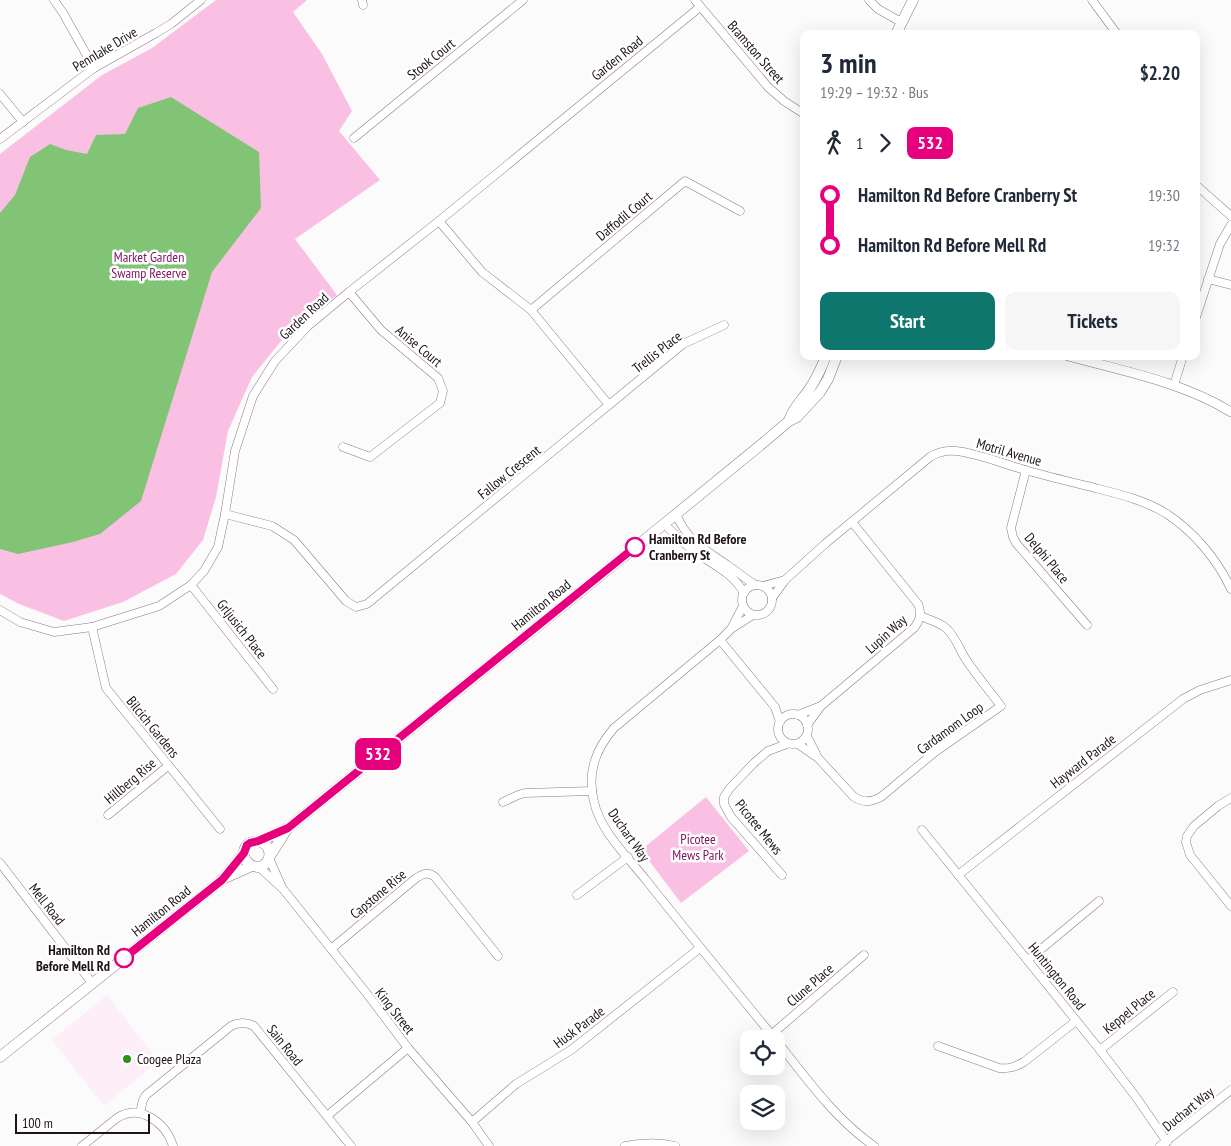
<!DOCTYPE html>
<meta charset="utf-8">
<style>
body{margin:0;font-family:"PT Sans Narrow",sans-serif;background:#f6f6f7;color:#1f2937;height:100vh;display:flex;flex-direction:column;font-size:19px;white-space:nowrap}
*{box-sizing:border-box;margin:0}
p{font-size:16px;color:#747a83}
.icon{flex:none;width:28px;height:28px;fill:none;stroke:currentColor;stroke-width:2;stroke-linecap:round;stroke-linejoin:round}
.map{position:relative;flex:1;overflow:hidden}
.sheet{position:absolute;left:800px;top:30px;width:400px;height:330px;display:flex;flex-direction:column;background:#fff;border-radius:10px;box-shadow:0 5px 20px #0002}
.sheet>*{flex:none}
.badge{padding:0 10px;border-radius:8px;font-size:18px;line-height:32px}
.tools{position:absolute;left:740px;top:1030px;display:grid;gap:10px}
.tools a{display:grid;place-items:center;width:45px;height:45px;border-radius:10px;background:#fff;box-shadow:0 5px 20px #0002;font-size:25px}
.scale{position:absolute;left:15px;bottom:12px;width:135px;box-sizing:border-box;padding-left:5px;border:2px solid #1d1319;border-top:0;font-size:14px;line-height:18px;white-space:nowrap;color:#1d1319;-webkit-text-stroke:4px #fff;paint-order:stroke}
.map>.badge{position:absolute;translate:-50% -50%;box-shadow:0 0 0 2px #fff}
.legs{display:flex;align-items:center;gap:8px;height:55px;padding:0 20px;font-size:16px}
.legs p{margin-inline-start:auto}
.head{display:flex;align-items:center;justify-content:space-between;height:85px;padding:0 20px}
h1{font-size:28px;font-weight:700;line-height:38px}
.primary-button{display:flex;gap:10px;margin-top:auto;padding:10px 20px}
.primary-button a{flex:1;height:58px;border-radius:10px;background:#0f766e;color:#fff;font-size:20px;font-weight:700;line-height:58px;text-align:center}
.primary-button a+a{background:#f6f6f7;color:#1f2937}
ul{padding:0 20px;list-style:none}
li{display:flex;align-items:center;gap:18px;height:50px;font-size:19px}
li i{display:grid;place-items:center;width:8px;height:100%;margin:0 6px;background:currentColor}
li i::after{content:'';width:12px;height:12px;margin:-6px;border:4px solid;border-radius:50%;background:#fff}
li p{margin-inline-start:auto}
li:first-child i{background:linear-gradient(#0000 50%,currentColor 0)}
li:last-child i{background:linear-gradient(currentColor 50%,#0000 0)}
.map>svg:first-child{display:block}
.built{fill:#fdeef7}
.green{fill:#f9c0e4}
.water{fill:#82c476}
.lines{fill:none;stroke-linecap:round;stroke-linejoin:round}
.minor-casing{stroke:#917787;stroke-width:9}
.tertiary-casing{stroke:#917787;stroke-width:10}
.secondary-casing{stroke:#917787;stroke-width:11}
.minor{stroke:#fff;stroke-width:8}
.tertiary{stroke:#fff;stroke-width:9}
.secondary{stroke:#fff;stroke-width:10}
.line-1-casing{stroke:#fff;stroke-width:11}
.line-1{stroke:#e6007e;stroke-width:8}
.stop-1-dot{fill:#fff;stroke:#e6007e;stroke-width:2.5}
.poi-dot{fill:#2b9214;stroke:#fff;stroke-width:2}
.labels{text-anchor:middle;dominant-baseline:central;stroke-width:5;stroke-linejoin:round;paint-order:stroke}
.street-label{font-size:14px;fill:#1d1319;stroke:#fff}
.park-label{font-size:14px;fill:#7d1662;stroke:#fff}
.stop-label{font-size:14px;font-weight:bold;fill:#1d1319;stroke:#fff;text-anchor:start}
.poi-label{font-size:14px;fill:#1d1319;stroke:#fff;text-anchor:start}
</style>
<div class="map">
<svg width="1231" height="1146" viewBox="0 0 1231 1146">
<rect width="100%" height="100%" fill="#fbfbfb"/>
<path class="built" d="M107 995 158 1061 104 1106 52 1040Z"/>
<g class="green">
<path d="M216 0H307L293 12 322 54 352 111 339 131 380 180 295 239 337 295 286 335 252 377 228 431 216 497 203 540 176 574 123 602 64 621 19 604 0 594V154L102 75 152 48Z"/>
<path d="M706 797 749 851 681 903 641 850Z"/>
</g>
<path class="water" d="M171 97 259 152 261 208 212 272 141 501 100 534 73 542 18 554 0 549V213L15 195 30 157 50 144 66 150 87 154 96 135 125 134 138 108Z"/>
<g class="lines">
<g class="minor-casing">
<g id="minor">
<path d="M54 0 63 13 94 68"/>
<path d="M362 0 363 5"/>
<path d="M695 0 768 87 784 101 804 114"/>
<path d="M869 0 878 9 901 22"/>
<path d="M1092 0 1117 34"/>
<path d="M0 94 23 122"/>
<path d="M354 138 523 0"/>
<path d="M0 139 94 68 156 33 171 24 201 0"/>
<path d="M1196 185 1231 216"/>
<path d="M439 221 482 272 531 310 609 405"/>
<path d="M1208 279 1231 285"/>
<path d="M531 310 685 181 740 211"/>
<path d="M1196 317 1220 244 1231 225"/>
<path d="M1174 385 1183 356"/>
<path d="M343 447 370 457 440 403 443 391 438 378 381 330 349 292"/>
<path d="M1026 470 1011 528 1013 537 1016 543 1087 625"/>
<path d="M225 514 272 526 294 540 346 601 356 607 367 604 683 344 724 325"/>
<path d="M676 514C688 542 703 548 727 565 737 571 745 579 756 585"/>
<path d="M664 524C673 532 681 541 690 548 708 563 732 571 744 593"/>
<path d="M191 585 273 689"/>
<circle cx="757" cy="600" r="15"/>
<path d="M763 586 785 580"/>
<path d="M772 598 785 580 826 543 930 457C938 452 946 450 956 451 977 453 1004 464 1025 470 1050 477 1075 483 1099 489 1123 495 1146 501 1167 514 1194 532 1217 559 1231 589"/>
<path d="M0 610 20 622 54 632 92 627 159 606 191 585 204 571 218 547 225 514 235 451 253 396 275 361 308 326 349 292 439 221 700 7"/>
<path d="M753 615 731 629 720 640 614 728C595 750 587 773 594 802 601 832 627 856 646 880 688 933 732 986 775 1039"/>
<path d="M92 627 106 688 220 829"/>
<path d="M732 627 743 606"/>
<path d="M720 640 775 707 780 722"/>
<circle cx="793" cy="729" r="15"/>
<path d="M798 715 821 706"/>
<path d="M807 725 821 706 914 628C920 620 922 614 918 604L852 522"/>
<path d="M807 736 817 756"/>
<path d="M798 744 818 758 854 797C864 803 871 802 881 797L935 752 1001 706C989 690 976 675 965 658 959 648 955 636 946 628 939 622 929 620 921 616"/>
<path d="M1231 798 1218 806 1194 826 1187 836 1186 842 1190 855 1231 906"/>
<path d="M503 802 518 795 525 793 592 791"/>
<path d="M108 815 168 766"/>
<path d="M922 830 1100 1050 1136 1097 1167 1142"/>
<path d="M269 858 281 885"/>
<path d="M0 863 92 983"/>
<path d="M259 867 283 889 368 995 408 1048 472 1122 489 1146"/>
<path d="M782 875 731 817 724 804V797L730 788 754 763 768 751 787 744"/>
<path d="M958 875 1183 699 1200 690 1231 680"/>
<path d="M577 895 628 857"/>
<path d="M331 949 415 879C422 874 428 871 435 877L498 956"/>
<path d="M1028 960 1099 901"/>
<path d="M771 1035 864 955"/>
<path d="M776 1040C806 1078 835 1119 874 1146"/>
<path d="M938 1046 999 1068C1009 1069 1015 1067 1024 1062L1076 1021"/>
<path d="M1100 1050 1173 992"/>
<path d="M140 1113 143 1100 146 1095 231 1026C239 1022 246 1022 254 1026L351 1146"/>
<path d="M327 1116 408 1048"/>
<path d="M472 1122 516 1084 571 1050 700 948"/>
<path d="M82 1146 117 1118C140 1103 166 1123 173 1146"/>
<path d="M625 1146C641 1143 659 1142 675 1146"/>
<path d="M1160 1146 1231 1090"/>
</g>
</g>
<g class="tertiary-casing">
<path id="tertiary" d="M1068 356C1123 371 1182 382 1231 412"/>
</g>
<g class="secondary-casing">
<g id="secondary">
<path d="M896 34 913 0"/>
<path d="M789 421C792 409 801 401 808 391 816 380 821 369 826 356"/>
<path d="M258 841C264 843 268 845 269 851 270 855 269 859 267 862 256 876 235 857 248 844 252 841 255 842 259 841 269 838 279 832 288 828L664 524 763 443 789 421 797 417 820 392 828 379 837 356"/>
<path d="M270 856 287 829"/>
<path d="M225 878 252 866"/>
<path d="M0 1057 222 880 244 853"/>
</g>
</g>
<use href="#minor" class="minor"/>
<use href="#tertiary" class="tertiary"/>
<use href="#secondary" class="secondary"/>
</g>
<g class="lines">
<g class="line-1-casing">
<path id="line-1" d="M124 958 222 880 244 853 247 845 250 843 258 841 288 828 635 547"/>
</g>
<use href="#line-1" class="line-1"/>
</g>
<g class="stop-1-dot">
<circle cx="635" cy="547" r="9"/>
<circle cx="124" cy="958" r="9"/>
</g>
<circle class="poi-dot" cx="127" cy="1059" r="5"/>
<g class="labels">
<g class="street-label">
<text transform="translate(105 49) rotate(-31)">Pennlake Drive</text>
<text transform="translate(756 52) rotate(49)">Bramston Street</text>
<text transform="translate(617 58) rotate(-39)">Garden Road</text>
<text transform="translate(431 59) rotate(-39)">Stook Court</text>
<text transform="translate(624 216) rotate(-40)">Daffodil Court</text>
<text transform="translate(304 316) rotate(-43)">Garden Road</text>
<text transform="translate(419 346) rotate(40)">Anise Court</text>
<text transform="translate(657 352) rotate(-38)">Trellis Place</text>
<text transform="translate(1009 452) rotate(16)">Motril Avenue</text>
<text transform="translate(509 472) rotate(-39)">Fallow Crescent</text>
<text transform="translate(1047 558) rotate(50)">Delphi Place</text>
<text transform="translate(541 605) rotate(-39)">Hamilton Road</text>
<text transform="translate(242 629) rotate(52)">Grljusich Place</text>
<text transform="translate(886 634) rotate(-42)">Lupin Way</text>
<text transform="translate(153 727) rotate(51)">Bilcich Gardens</text>
<text transform="translate(950 728) rotate(-36)">Cardamom Loop</text>
<text transform="translate(1083 761) rotate(-38)">Hayward Parade</text>
<text transform="translate(130 781) rotate(-40)">Hillberg Rise</text>
<text transform="translate(759 827) rotate(51)">Picotee Mews</text>
<text transform="translate(629 835) rotate(55)">Duchart Way</text>
<text transform="translate(378 894) rotate(-40)">Capstone Rise</text>
<text transform="translate(47 904) rotate(52)">Mell Road</text>
<text transform="translate(161 911) rotate(-39)">Hamilton Road</text>
<text transform="translate(1057 976) rotate(51)">Huntington Road</text>
<text transform="translate(810 985) rotate(-41)">Clune Place</text>
<text transform="translate(395 1011) rotate(52)">King Street</text>
<text transform="translate(1129 1011) rotate(-39)">Keppel Place</text>
<text transform="translate(579 1027) rotate(-37)">Husk Parade</text>
<text transform="translate(285 1045) rotate(51)">Sain Road</text>
<text transform="translate(1188 1109) rotate(-39)">Duchart Way</text>
</g>
<g class="park-label">
<text x="149" y="257">Market Garden<tspan x="149" dy="16">Swamp Reserve</tspan></text>
<text x="698" y="839">Picotee<tspan x="698" dy="16">Mews Park</tspan></text>
</g>
<g class="stop-label">
<text x="649" y="539">Hamilton Rd Before<tspan x="649" dy="16">Cranberry St</tspan></text>
<text x="110" y="950" text-anchor="end">Hamilton Rd<tspan x="110" dy="16">Before Mell Rd</tspan></text>
</g>
<g class="poi-label">
<text x="137" y="1059">Coogee Plaza</text>
</g>
</g>
</svg>
<div class="tools">
<a><svg class="icon" aria-label="locate" viewBox="0 0 24 24"><circle cx="12" cy="12" r="6"/><path d="M12 2v4M12 18v4M2 12h4M18 12h4"/></svg></a>
<a><svg class="icon" aria-label="layers" viewBox="0 0 24 24"><path d="M12 4l9 5-9 5-9-5zM3 14l9 5 9-5"/></svg></a>
</div>
<div class="scale">100 m</div>
<b class="badge" style="left:378px;top:754px;background:#e6007e;color:#fff">532</b>
<section class="sheet">
<div class="head"><div><h1>3 min</h1><p>19:29 – 19:32 · Bus</p></div><b>$2.20</b></div>
<div class="legs"><svg class="icon" aria-label="walk" viewBox="0 0 24 24"><circle cx="13" cy="4" r="2"/><path d="M13 8l-2 6 4 7M11 14l-3 7M7 12l3-4h3l4 4"/></svg>1<svg class="icon" aria-label="forward" viewBox="0 0 24 24"><path d="M9 5l7 7-7 7"/></svg><b class="badge" style="background:#e6007e;color:#fff">532</b></div>
<ul>
<li><i style="color:#e6007e"></i><b>Hamilton Rd Before Cranberry St</b><p>19:30</p></li>
<li><i style="color:#e6007e"></i><b>Hamilton Rd Before Mell Rd</b><p>19:32</p></li>
</ul>
<div class="primary-button"><a>Start</a><a>Tickets</a></div>
</section>
</div>
